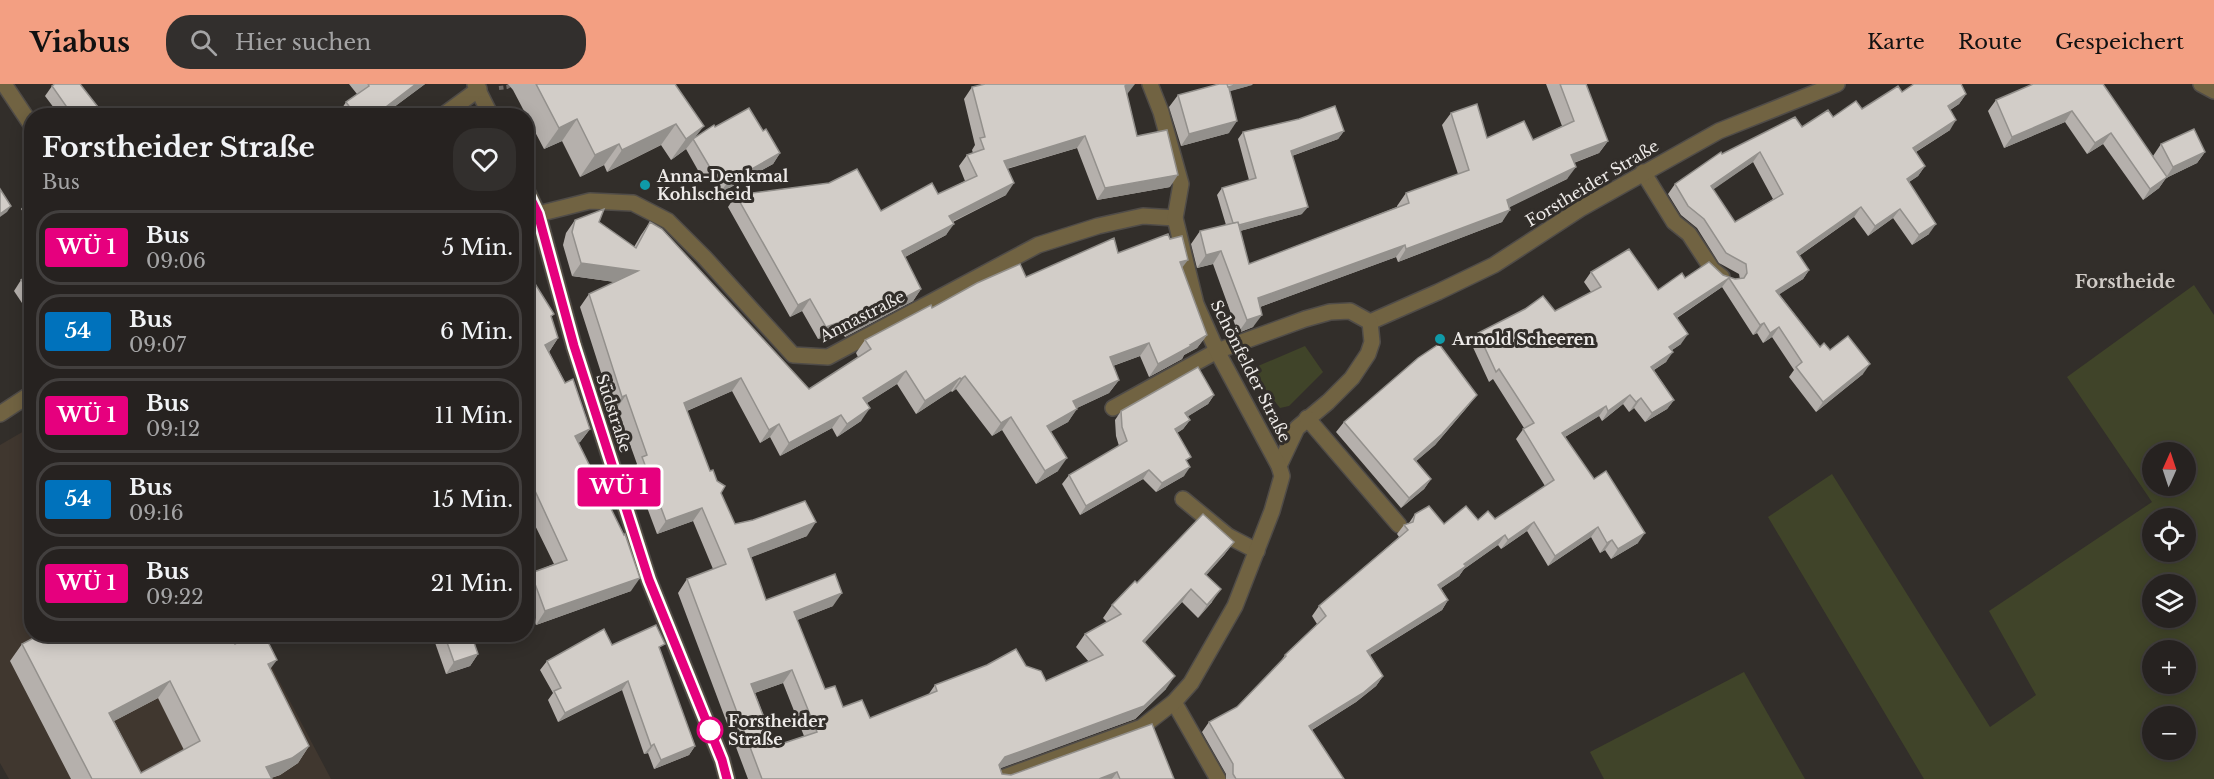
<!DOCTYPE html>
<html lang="de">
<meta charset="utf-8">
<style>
body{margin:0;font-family:"Libre Baskerville",serif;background:#322f2d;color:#f1f3f6;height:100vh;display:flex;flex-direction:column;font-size:22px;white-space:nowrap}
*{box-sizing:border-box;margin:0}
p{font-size:20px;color:#a4a4a5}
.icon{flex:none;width:33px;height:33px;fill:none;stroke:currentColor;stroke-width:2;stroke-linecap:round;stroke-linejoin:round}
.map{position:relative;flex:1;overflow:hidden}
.side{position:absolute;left:24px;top:24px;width:510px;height:534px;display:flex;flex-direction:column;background:#262220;border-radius:24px;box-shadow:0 3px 15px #0003,0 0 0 2px #423f3e}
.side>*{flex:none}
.badge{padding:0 12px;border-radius:4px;font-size:21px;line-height:39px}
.needle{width:39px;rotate:3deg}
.buttons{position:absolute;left:2142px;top:358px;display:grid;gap:12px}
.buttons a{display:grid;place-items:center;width:54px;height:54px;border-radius:50%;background:#262220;box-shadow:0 3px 15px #0003,0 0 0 2px #423f3e;font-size:30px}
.map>.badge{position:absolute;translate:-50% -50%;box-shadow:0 0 0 3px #fff}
.round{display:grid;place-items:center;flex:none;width:63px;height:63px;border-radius:24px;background:#322f2d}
.headline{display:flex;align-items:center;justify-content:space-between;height:102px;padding:0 18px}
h1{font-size:28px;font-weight:700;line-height:45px}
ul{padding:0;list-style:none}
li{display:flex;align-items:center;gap:18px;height:75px;margin:0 12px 9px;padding:0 6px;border:3px solid #423f3e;border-radius:24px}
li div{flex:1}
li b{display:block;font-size:22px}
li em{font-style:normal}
li .badge{min-width:66px;font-weight:700;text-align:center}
header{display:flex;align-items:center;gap:36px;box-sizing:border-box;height:84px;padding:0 30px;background:#f39f82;color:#111}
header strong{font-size:28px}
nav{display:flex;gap:33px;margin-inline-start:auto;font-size:21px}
.search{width:420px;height:54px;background:#322f2d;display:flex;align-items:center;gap:15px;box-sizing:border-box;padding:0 21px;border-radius:24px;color:#a4a4a5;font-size:22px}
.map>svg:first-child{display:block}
.built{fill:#40372f}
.green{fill:#404429;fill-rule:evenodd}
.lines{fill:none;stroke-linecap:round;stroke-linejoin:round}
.minor-casing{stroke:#504c48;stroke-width:18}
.path{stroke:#706c69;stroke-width:4;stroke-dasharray:4.5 3;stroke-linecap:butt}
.minor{stroke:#716342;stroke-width:15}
.wall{fill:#b5b0ac;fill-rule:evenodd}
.shaded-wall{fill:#93908c}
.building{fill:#d2cdc8;stroke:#93908c;stroke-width:1.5;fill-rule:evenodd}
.line-casing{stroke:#fff;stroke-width:14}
.line{stroke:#e6007e;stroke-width:9}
.culture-dot{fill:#0f9aa8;stroke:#322e2a;stroke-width:2}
.stop-dot{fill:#fff;stroke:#e6007e;stroke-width:3}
.labels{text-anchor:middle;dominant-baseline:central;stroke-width:6;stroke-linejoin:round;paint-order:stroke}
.poi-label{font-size:16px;font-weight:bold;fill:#edeae8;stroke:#322e2a;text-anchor:start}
.street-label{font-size:16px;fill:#edeae8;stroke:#322e2a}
.stop-label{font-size:16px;font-weight:bold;fill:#edeae8;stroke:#322e2a;text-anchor:start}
.neighbourhood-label{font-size:18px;font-weight:bold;fill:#d0cbc6;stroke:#322e2a}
</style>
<header>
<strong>Viabus</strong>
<div class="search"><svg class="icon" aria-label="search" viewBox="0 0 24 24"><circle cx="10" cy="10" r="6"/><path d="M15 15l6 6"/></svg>Hier suchen</div>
<nav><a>Karte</a><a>Route</a><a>Gespeichert</a></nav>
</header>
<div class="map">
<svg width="2214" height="695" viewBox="0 0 2214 695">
<rect width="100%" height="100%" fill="#322e2a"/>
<path class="built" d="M31 343 32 550 255 551 331 695H9L0 679V361Z"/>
<g class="green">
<path d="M2194 201 2214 231V695H1924L1768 433 1832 390 1990 643 2036 611 1989 527 2152 418 2067 293ZM2152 369H2186V402H2152ZM2152 435H2186V468H2152ZM2152 501H2186V534H2152ZM2152 567H2186V600H2152ZM2152 633H2186V666H2152Z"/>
<path d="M1305 262 1323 288 1289 322 1280 324 1254 291 1258 282Z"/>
<path d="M1744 588 1805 695H1604L1590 668Z"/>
</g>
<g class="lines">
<g class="minor-casing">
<g id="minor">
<path d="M4 0 32 42"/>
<path d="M475 0 491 32"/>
<path d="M2201 0 2214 7"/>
<path d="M442 32 479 5"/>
<path d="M1643 88 1674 138 1689 150 1712 185 1722 193"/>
<path d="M526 105 538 130 574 262 649 496 722 676 727 695"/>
<path d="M538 130 590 117 633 119 668 137 704 173 793 271 828 273 1038 161 1098 142 1143 132 1175 134"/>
<path d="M1370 238 1438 208 1494 181 1580 125 1719 47 1837 0"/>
<path d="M1113 324 1217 267 1305 235 1330 228 1350 227 1370 238 1372 258 1368 270 1352 294 1328 318 1297 344 1279 382"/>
<path d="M0 330 32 309"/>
<path d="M1307 334 1399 441"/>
<path d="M1183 415 1228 452 1257 467"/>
<path d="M1174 618 1218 695"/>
<path d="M999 695 1142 643 1174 618 1191 599 1235 522 1272 427 1282 392 1279 382 1217 267 1196 220 1175 134 1181 100 1161 28 1150 0"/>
</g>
</g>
<path class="path" d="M499 4 507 3 512 0"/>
<use href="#minor" class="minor"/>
</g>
<g class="wall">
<path d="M349 0H425L382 32H337L346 18 357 10Z"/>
<path d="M508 0H675L696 54 715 43 763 47 780 69 773 80 720 109 711 94 704 97 686 65 671 76 661 61 607 88 604 81 580 93 562 57 544 65 513 6Z"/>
<path d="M1546 0H1586L1608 57 1599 69 1574 79 1567 95 1509 123 1502 138 1398 178 1396 173 1260 223 1253 243 1238 249 1213 180 1197 184 1191 160 1200 147 1226 141 1217 111 1222 104 1249 96 1238 55 1243 48 1344 47 1338 55 1292 72 1302 130 1240 147 1249 180 1397 123V122L1406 109 1458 90 1442 41 1451 29 1487 54 1533 56 1562 42Z"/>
<path d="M2103 0 2156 78 2153 72 2161 60 2205 68 2197 79 2166 94 2159 104 2143 116 2103 60 2087 70 2065 38 2004 64 1988 27 1996 16Z"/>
<path d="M1252 1 1229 7V49L1181 62 1169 23 1178 11Z"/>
<path d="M52 2 105 32H60L45 12Z"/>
<path d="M972 3 1128 9 1127 10 1137 52 1170 103 1097 116 1077 64 1007 85 1006 111 953 138 946 151 905 173 921 205 913 217 845 253 841 247 818 255 802 227 790 233 728 123 736 111 881 127 938 110 965 97 959 82 967 71 973 69 972 66 975 61 964 15Z"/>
<path d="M1902 8 1966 10 1959 20 1950 26V46L1916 68 1925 82 1918 92 1909 98 1929 150 1912 161 1893 134 1868 152 1854 133 1799 172 1809 186 1803 195 1779 210 1820 263 1830 266 1863 290 1816 328 1789 293 1794 286 1772 253 1763 259 1757 249 1753 251 1722 203 1677 234 1681 260 1672 266 1666 278 1654 286 1674 316 1667 325 1645 338 1634 324 1629 328 1623 320 1602 337 1599 332 1565 353 1638 459 1611 475 1605 466 1600 469 1591 453 1548 482 1527 447 1501 465 1498 461 1464 485 1459 492 1441 504 1448 516 1442 526 1370 571 1383 592 1376 602 1356 618 1312 646 1344 695H1226V690L1202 648 1209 638 1237 623 1279 580 1285 571 1317 540 1312 532 1319 522 1399 453 1397 450 1404 441 1409 439 1415 430 1444 440 1495 435 1545 402 1516 355 1524 344 1493 295 1489 298 1471 259 1478 249 1555 227 1591 208 1584 198 1591 188 1658 206 1685 194 1723 191 1735 195H1740L1739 190 1719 179 1697 144 1681 131 1668 110 1675 100 1722 70 1833 33 1862 25ZM1753 78 1773 115 1735 138 1713 105Z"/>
<path d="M32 112V141L21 125 29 114Z"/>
<path d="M575 136 599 138 634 163 641 151 650 138 809 305 858 273 856 269 865 256 932 224 1026 193 1118 169 1182 184 1207 251 1197 264 1184 271 1182 275 1149 293 1140 272 1113 282 1119 296 1109 309 1077 324 1068 338 1051 347 1058 387 1036 400 1002 346 992 352 956 305 952 308 951 307 916 330 897 300 867 319 861 337 837 353 832 344 780 372 770 353 760 359 732 307 687 327 710 387 735 440 807 452 751 473 766 516 833 522 797 536 825 605 843 623 870 634 928 611 935 601 1026 582 1046 597 1089 578 1076 563 1085 550 1107 538 1103 534 1112 521 1137 499 1234 458 1224 471 1206 491 1212 518 1198 534 1182 518 1145 558 1166 605 1135 635 1000 684 1002 690 1011 691 1152 640 1174 695H748L678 509 687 495 713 485 693 437 657 450 633 386 637 380 617 324 613 326 580 223 589 210 615 198 572 192 563 161 566 149ZM783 599 804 652 775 662 755 609Z"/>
<path d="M526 164 528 190 554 230 551 233 558 254 549 268 590 345 580 358 578 359 631 507 536 541 526 516V495L531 489 554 480 526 423Z"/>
<path d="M32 189V230L30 231 14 207 21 196Z"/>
<path d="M1214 311 1208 320 1188 332 1190 336 1183 345 1177 349 1187 378 1184 392 1156 408 1143 395 1080 431 1062 400 1069 391 1119 362 1116 352 1115 336 1121 327Z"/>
<path d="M1469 321 1435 361 1416 377 1431 395 1424 405 1401 424 1336 348 1344 338Z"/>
<path d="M432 550H471L478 570 470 582 446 590Z"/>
<path d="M22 560H235L270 585 309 662 298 679 280 691 271 694 272 695H71L10 577ZM158 614 184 666 141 689 114 637Z"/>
<path d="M612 561 660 566 695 662 689 671 654 685 648 669 644 670 622 606 558 638 548 616 553 609 540 586 547 577Z"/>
</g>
<g class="shaded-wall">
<path d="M416 0H425L382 32H374Z"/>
<path d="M1129 0H1135L1128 9 1116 14 1125 2Z"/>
<path d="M1239 0H1253L1252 1 1224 9 1228 3Z"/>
<path d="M1966 10 1959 20 1941 32 1948 22Z"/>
<path d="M2072 27 2065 38 2004 64 2012 53Z"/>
<path d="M577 35 562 57 544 65 559 44Z"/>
<path d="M1956 36 1950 46 1906 74 1913 64Z"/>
<path d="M1237 37 1229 49 1181 62 1189 50Z"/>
<path d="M676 40 661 61 607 88 622 66Z"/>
<path d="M704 42 686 65 671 76 686 55Z"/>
<path d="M1344 47 1338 55 1286 74 1291 67Z"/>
<path d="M2111 49 2103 60 2087 70 2095 59Z"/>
<path d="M1085 52 1077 64 995 88 1004 77Z"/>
<path d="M1608 57 1599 69 1562 83 1571 71Z"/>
<path d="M619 60 604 81 580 93 595 71Z"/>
<path d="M1760 68 1753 78 1704 112 1711 102Z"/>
<path d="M2205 68 2197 79 2166 94 2159 104 2143 116 2150 105 2165 95 2173 83Z"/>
<path d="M780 69 773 80 720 109 727 99Z"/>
<path d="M1925 82 1918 92 1900 104 1907 95Z"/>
<path d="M718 83 711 94 704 97 712 87Z"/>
<path d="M1576 83 1567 95 1498 129 1507 116Z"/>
<path d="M1178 91 1170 103 1097 116 1105 104Z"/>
<path d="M1014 99 1006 111 941 143 949 132Z"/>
<path d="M11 122 7 128 0 133V130Z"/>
<path d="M1308 123 1302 130 1229 150 1234 143Z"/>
<path d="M1861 123 1854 133 1790 178 1797 168Z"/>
<path d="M1900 125 1893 134 1868 152 1875 142Z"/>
<path d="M1510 126 1502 138 1398 178 1406 165Z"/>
<path d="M954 140 946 151 894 179 902 167Z"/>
<path d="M1936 140 1929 150 1912 161 1919 151Z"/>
<path d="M1405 161 1396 173 1249 227 1258 214Z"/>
<path d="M1221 167 1213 180 1197 184 1206 171Z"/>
<path d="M1188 176 1178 189 1180 178Z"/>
<path d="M581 179 638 187 629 200 572 192Z"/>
<path d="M1809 186 1803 195 1769 217 1776 207Z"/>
<path d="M1729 194 1722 203 1667 240 1674 230Z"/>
<path d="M921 205 913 217 845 253 853 241Z"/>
<path d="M810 215 802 227 790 233 798 221Z"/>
<path d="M1262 231 1253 243 1238 249 1247 236Z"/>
<path d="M849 235 841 247 818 255 826 243Z"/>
<path d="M1764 239 1757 249 1753 251 1760 241Z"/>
<path d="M1779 243 1772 253 1763 259 1770 249Z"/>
<path d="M1688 250 1681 260 1663 272 1669 263Z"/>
<path d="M1207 251 1197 264 1184 271 1182 275 1149 293 1158 280Z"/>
<path d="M558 254 549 268 545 261Z"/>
<path d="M1149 259 1140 272 1101 286 1110 273Z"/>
<path d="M1673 268 1666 278 1644 292 1651 283Z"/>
<path d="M1870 280 1863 290 1816 328 1823 318Z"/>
<path d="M906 287 897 300 854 327 863 314Z"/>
<path d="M965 292 956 305 952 308 961 295Z"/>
<path d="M741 294 732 307 675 332 684 319Z"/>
<path d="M960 294 951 307 916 330 925 317Z"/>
<path d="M1119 296 1109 309 1064 330 1073 317Z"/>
<path d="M626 311 617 324 613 326 622 313Z"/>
<path d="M1214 311 1208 320 1179 338 1185 329Z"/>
<path d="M1477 311 1469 321 1435 361 1407 385 1414 375Z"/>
<path d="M1630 311 1623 320 1602 337 1608 327Z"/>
<path d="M1641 314 1634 324 1629 328 1636 318Z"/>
<path d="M1674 316 1667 325 1645 338 1652 329Z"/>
<path d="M1606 322 1599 332 1555 359 1562 349Z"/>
<path d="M870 324 861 337 837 353 847 340Z"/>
<path d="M1077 325 1068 338 1038 355 1047 342Z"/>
<path d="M841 331 832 344 780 372 789 359Z"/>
<path d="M1011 333 1002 346 992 352 1001 339Z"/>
<path d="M1190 336 1183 345 1169 354 1175 345Z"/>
<path d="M779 340 770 353 760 359 769 346Z"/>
<path d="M590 345 580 358 565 365 575 352Z"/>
<path d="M1067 374 1058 387 1036 400 1045 387Z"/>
<path d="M1190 383 1184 392 1156 408 1162 399Z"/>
<path d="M1149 386 1143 395 1080 431 1086 422Z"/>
<path d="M1431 395 1424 405 1401 424 1409 414Z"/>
<path d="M702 424 693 437 657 450 666 437Z"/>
<path d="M816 438 807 452 739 478 748 465Z"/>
<path d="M1534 438 1527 447 1501 465 1508 456Z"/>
<path d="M1598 443 1591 453 1548 482 1555 472Z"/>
<path d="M1645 449 1638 459 1611 475 1618 465Z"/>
<path d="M1505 451 1498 461 1464 485 1459 492 1431 511 1438 501 1464 480Z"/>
<path d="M1612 456 1605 466 1600 469 1607 459Z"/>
<path d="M1234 458 1224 471 1196 503 1205 490Z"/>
<path d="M640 494 631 507 536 541 545 527Z"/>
<path d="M1191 505 1182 518 1134 570 1143 557Z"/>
<path d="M1221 505 1212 518 1198 534 1207 521Z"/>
<path d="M842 509 833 522 785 541 794 528Z"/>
<path d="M1448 516 1442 526 1360 577 1367 567Z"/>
<path d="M478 570 470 582 446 590 454 578Z"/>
<path d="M277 576 265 592 268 580Z"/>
<path d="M792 586 783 599 742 613 751 600Z"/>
<path d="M1175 592 1166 605 1135 635 996 686 989 694 1005 673Z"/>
<path d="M1383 592 1376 602 1356 618 1302 652 1309 642Z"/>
<path d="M170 597 158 614 97 646 109 629Z"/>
<path d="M628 597 622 606 558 638 565 629Z"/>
<path d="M654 660 648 669 644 670 651 662Z"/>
<path d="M309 662 298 679 280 691 268 695 266 683Z"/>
<path d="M695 662 689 671 654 685 661 676Z"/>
<path d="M1117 688 1112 695H1099Z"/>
</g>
<g class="building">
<path d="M55 0H80L105 32H73L52 2Z"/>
<path d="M368 0H416L374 32H356L346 18 369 2Z"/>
<path d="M536 0H675L704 42 686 55 676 40 622 66 619 60 595 71 577 35 559 44Z"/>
<path d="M985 0H1129L1125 2 1137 52 1167 46 1178 91 1105 104 1085 52 1004 77 1014 99 949 132 954 140 902 167 921 205 853 241 849 235 826 243 810 215 798 221 736 111 829 99 857 85 881 127 932 99 938 110 977 92 967 71 984 65 980 54 985 53 972 3Z"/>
<path d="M1219 0H1228L1237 37 1189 50 1178 11Z"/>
<path d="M1227 0H1239L1228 3Z"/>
<path d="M1560 0H1586L1608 57 1571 71 1576 83 1507 116 1510 126 1406 165 1405 161 1258 214 1262 231 1247 236 1221 167 1206 171 1200 147 1238 138 1249 180 1409 119 1406 109 1469 86 1451 29 1477 20 1487 54 1524 37 1533 56 1574 37Z"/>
<path d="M1914 0H1961L1966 10 1948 22 1956 36 1913 64 1925 82 1907 95 1936 140 1919 151 1900 125 1875 142 1861 123 1797 168 1809 186 1776 207 1820 263 1824 259 1830 266 1848 252 1870 280 1823 318 1796 283 1802 278 1779 243 1770 249 1764 239 1760 241 1729 194 1674 230 1688 250 1669 263 1673 268 1651 283 1674 316 1652 329 1641 314 1636 318 1630 311 1608 327 1606 322 1562 349 1594 395 1606 387 1645 449 1618 465 1612 456 1607 459 1598 443 1555 472 1534 438 1508 456 1505 451 1464 480 1466 482 1438 501 1448 516 1367 567 1383 592 1363 609 1309 642 1344 695H1236L1233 690V680L1209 638 1237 623 1286 572 1285 571 1326 532 1319 522 1408 446 1404 441 1413 438 1415 430 1429 422 1444 440 1466 422 1478 436 1488 427 1495 435 1554 396 1523 345 1534 339 1499 285 1496 288 1478 249 1525 225 1543 212 1555 227 1601 203 1591 188 1629 165 1658 206 1682 189 1685 194 1709 178 1723 191 1735 195 1744 194 1747 189 1746 180 1726 169 1704 135 1688 122 1675 100 1721 68 1722 70 1795 33 1802 43 1828 26 1833 33 1856 17 1862 25 1898 2 1902 8ZM1760 68 1783 110 1735 138 1711 102Z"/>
<path d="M2033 0H2103L2167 93 2150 105 2111 49 2095 59 2072 27 2012 53 1996 16Z"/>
<path d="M1335 22 1344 47 1291 67 1308 123 1239 141 1238 138 1233 139 1222 104 1256 94 1243 48 1299 35Z"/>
<path d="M749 24 763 47 766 45 780 69 727 99 718 83 712 87 693 55 714 41 715 43Z"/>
<path d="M2194 45 2205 68 2173 83 2161 60Z"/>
<path d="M0 105 11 122 0 130Z"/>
<path d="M604 125 599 138 636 164 650 138 662 145 809 305 871 265 865 256 931 221 932 224 977 199 1020 180 1026 193 1114 154 1118 169 1168 150 1170 155 1182 152 1188 176 1180 178 1207 251 1190 261 1191 262 1158 280 1149 259 1110 273 1119 296 1073 317 1077 325 1047 342 1067 374 1045 387 1011 333 1001 339 965 292 961 295 960 294 925 317 906 287 863 314 870 324 847 340 841 331 789 359 779 340 769 346 741 294 684 319 710 387 713 386 717 397 725 402 721 409 735 440 753 436 805 417 816 438 748 465 766 516 835 490 842 509 794 528 825 605 835 602 843 623 862 616 870 634 937 607 935 601 987 581 1016 565 1026 582 1041 587 1046 597 1103 571 1085 550 1121 530 1112 521 1135 497 1137 499 1203 430 1234 458 1205 490 1221 505 1207 521 1191 505 1143 557 1175 592 1144 622 1005 673 999 681 1002 690 1011 691 1152 640 1174 695H1120L1117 688 1099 695H762L687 495 726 480 702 424 666 437 642 373 647 371 626 311 622 313 589 210 638 187 581 179 572 148 575 136ZM792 586 817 648 775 662 751 600Z"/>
<path d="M526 164 534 182 527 187 554 230 551 232 558 254 545 261 565 299 573 295 590 345 575 352 624 451 625 450 640 494 545 527 531 489 567 476 529 394 526 395Z"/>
<path d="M32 189V210L21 196Z"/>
<path d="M1439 260 1477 311 1442 350 1414 375 1431 395 1409 414 1344 338 1418 274Z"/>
<path d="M1198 283 1214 311 1185 329 1190 336 1175 345 1191 373 1186 376 1190 383 1162 399 1149 386 1086 422 1069 391 1127 357 1122 343 1121 327Z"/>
<path d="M656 541 665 560 659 563 695 662 661 676 654 660 651 662 628 597 565 629 554 607 561 604 547 577 604 545 612 561Z"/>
<path d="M41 550H230L235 560 254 550H264L277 576 268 580 309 662 292 674 266 683 272 695H92L22 560ZM170 597 200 657 141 689 109 629Z"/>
<path d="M444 550H471L478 570 454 578Z"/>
</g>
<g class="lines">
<g class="line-casing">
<path id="line" d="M526 105 538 130 574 262 649 496 722 676 727 695"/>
</g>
<use href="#line" class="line"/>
</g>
<g class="culture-dot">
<circle cx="645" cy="101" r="6"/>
<circle cx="1440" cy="255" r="6"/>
</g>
<circle class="stop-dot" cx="710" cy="646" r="12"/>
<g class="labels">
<g class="poi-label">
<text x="657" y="92">Anna-Denkmal<tspan x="657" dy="18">Kohlscheid</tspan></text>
<text x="1452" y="255">Arnold Scheeren</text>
</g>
<g class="street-label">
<text transform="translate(1592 99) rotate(-31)">Forstheider Straße</text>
<text transform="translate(862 232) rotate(-27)">Annastraße</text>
<text transform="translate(1251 287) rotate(63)">Schönfelder Straße</text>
<text transform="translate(614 329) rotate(72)">Südstraße</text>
</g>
<g class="stop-label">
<text x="728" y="637">Forstheider<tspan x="728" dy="18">Straße</tspan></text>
</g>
<g class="neighbourhood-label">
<text x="2125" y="198">Forstheide</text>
</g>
</g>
</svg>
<div class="buttons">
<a><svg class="needle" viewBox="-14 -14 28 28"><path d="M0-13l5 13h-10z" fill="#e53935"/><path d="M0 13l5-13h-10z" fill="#a4a4a5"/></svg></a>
<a><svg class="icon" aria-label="locate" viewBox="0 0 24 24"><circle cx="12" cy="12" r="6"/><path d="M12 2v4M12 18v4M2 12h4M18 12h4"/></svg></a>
<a><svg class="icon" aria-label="layers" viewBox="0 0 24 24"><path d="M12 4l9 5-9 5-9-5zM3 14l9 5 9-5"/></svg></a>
<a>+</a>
<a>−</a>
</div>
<b class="badge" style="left:619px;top:403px;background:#e6007e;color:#fff">WÜ 1</b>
<section class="side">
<div class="headline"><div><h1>Forstheider Straße</h1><p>Bus</p></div><a class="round"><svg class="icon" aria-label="heart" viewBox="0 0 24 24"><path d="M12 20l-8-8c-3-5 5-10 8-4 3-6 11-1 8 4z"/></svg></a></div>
<ul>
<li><span class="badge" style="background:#e6007e;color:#fff">WÜ 1</span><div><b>Bus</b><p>09:06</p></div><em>5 Min.</em></li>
<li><span class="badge" style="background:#0072bc;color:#fff">54</span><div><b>Bus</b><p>09:07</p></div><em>6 Min.</em></li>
<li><span class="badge" style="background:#e6007e;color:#fff">WÜ 1</span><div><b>Bus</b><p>09:12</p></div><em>11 Min.</em></li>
<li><span class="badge" style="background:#0072bc;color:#fff">54</span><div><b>Bus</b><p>09:16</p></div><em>15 Min.</em></li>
<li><span class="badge" style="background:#e6007e;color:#fff">WÜ 1</span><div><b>Bus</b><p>09:22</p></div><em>21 Min.</em></li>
</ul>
</section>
</div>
